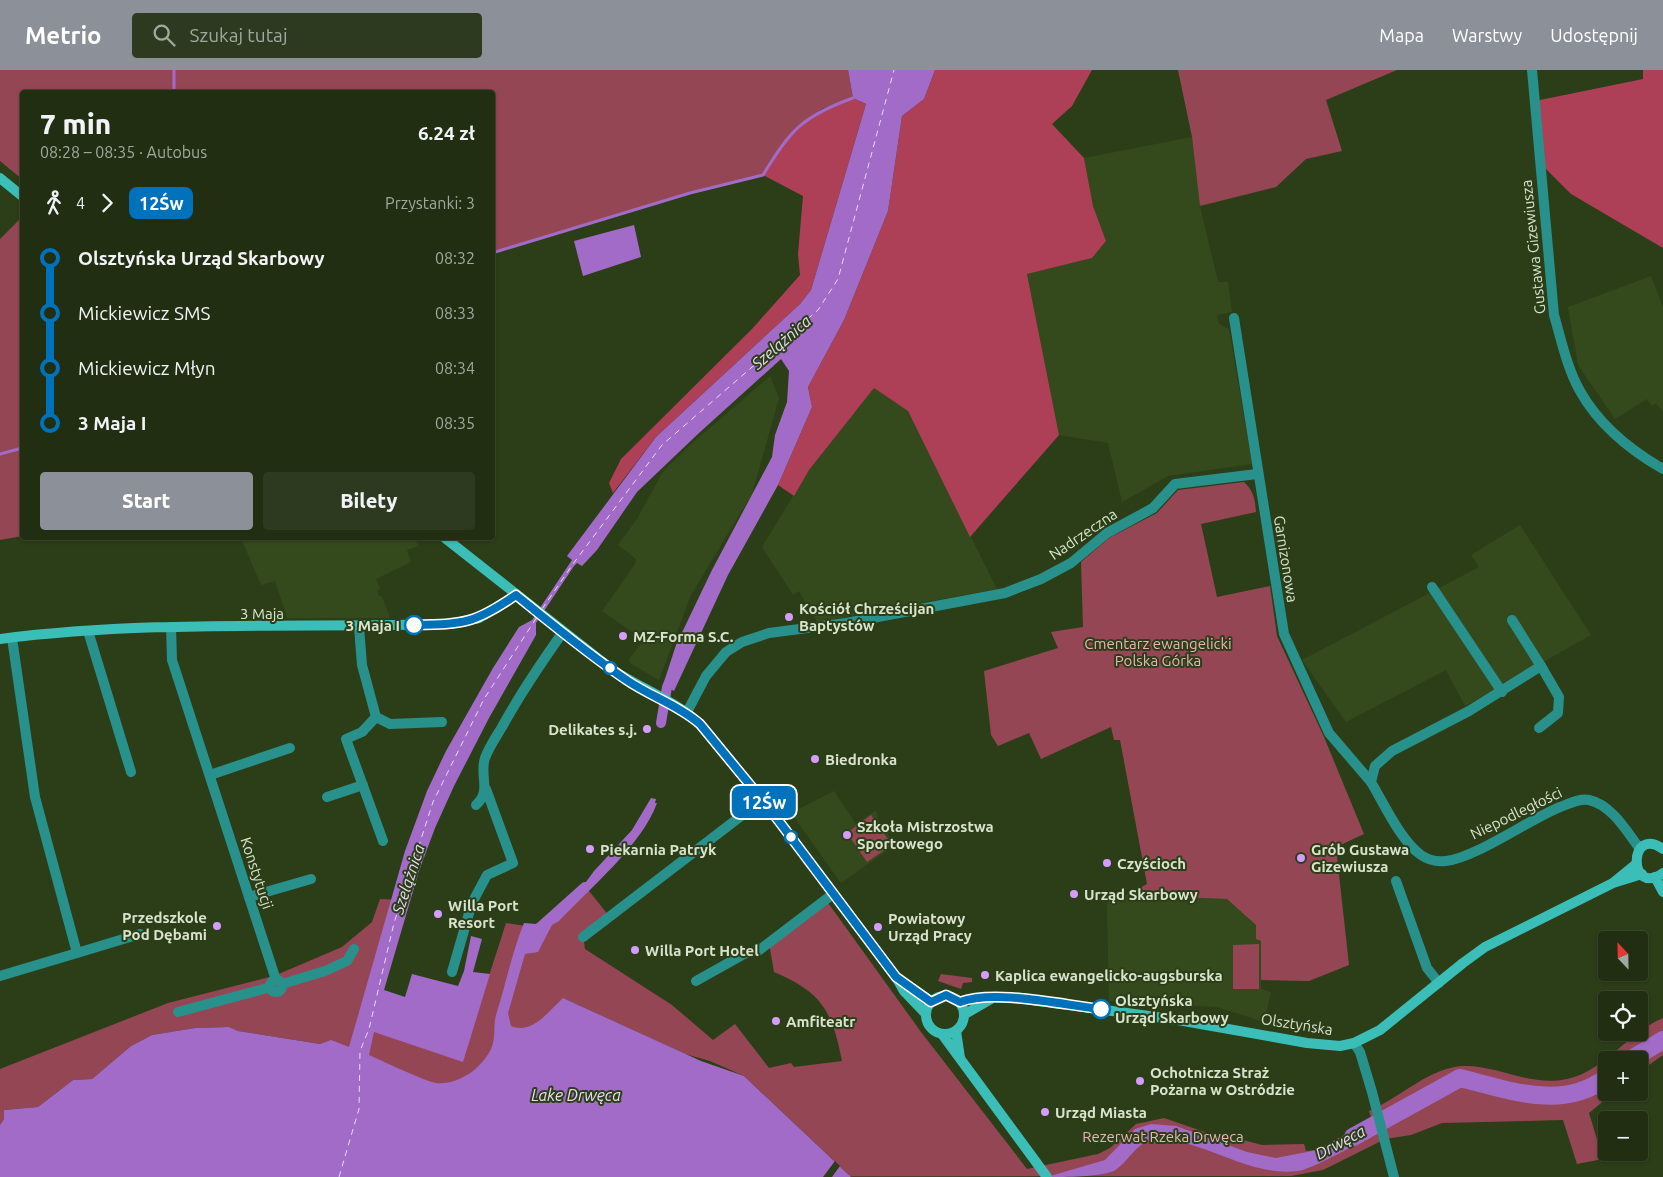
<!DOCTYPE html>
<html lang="pl">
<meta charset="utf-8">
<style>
body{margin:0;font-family:Ubuntu,sans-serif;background:#2d3a20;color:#f1f3f6;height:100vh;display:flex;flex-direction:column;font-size:19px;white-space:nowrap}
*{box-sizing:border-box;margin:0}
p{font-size:16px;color:#a2a89f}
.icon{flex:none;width:28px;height:28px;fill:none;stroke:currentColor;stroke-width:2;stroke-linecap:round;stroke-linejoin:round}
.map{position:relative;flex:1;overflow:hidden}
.sheet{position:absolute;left:20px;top:20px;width:475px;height:450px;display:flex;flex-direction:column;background:#212e12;border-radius:5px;box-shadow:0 1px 4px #0004,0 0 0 1px #3e4a32}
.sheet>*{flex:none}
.badge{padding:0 10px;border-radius:8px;font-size:18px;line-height:32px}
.needle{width:32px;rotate:338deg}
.tools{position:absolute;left:1598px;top:861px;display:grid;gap:10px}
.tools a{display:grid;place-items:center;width:50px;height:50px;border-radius:5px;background:#212e12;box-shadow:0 1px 4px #0004,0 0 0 1px #3e4a32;font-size:25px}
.map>.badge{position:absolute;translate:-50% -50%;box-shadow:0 0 0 2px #fff}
.legs{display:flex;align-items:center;gap:8px;height:55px;padding:0 20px;font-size:16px}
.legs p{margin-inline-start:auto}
.head{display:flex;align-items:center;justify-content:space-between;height:85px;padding:0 20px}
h1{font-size:28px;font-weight:800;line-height:38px}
.action{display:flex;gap:10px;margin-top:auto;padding:10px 20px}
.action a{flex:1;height:58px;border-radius:5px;background:#8c9099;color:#fff;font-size:20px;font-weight:800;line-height:58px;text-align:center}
.action a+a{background:#2d3a20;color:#f1f3f6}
ul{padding:0 20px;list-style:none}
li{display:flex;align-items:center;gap:18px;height:55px;font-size:19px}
li i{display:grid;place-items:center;width:8px;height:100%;margin:0 6px;background:currentColor}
li i::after{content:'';width:12px;height:12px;margin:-6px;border:4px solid;border-radius:50%;background:#212e12}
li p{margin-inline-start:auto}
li:first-child i{background:linear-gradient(#0000 50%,currentColor 0)}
li:last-child i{background:linear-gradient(currentColor 50%,#0000 0)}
header{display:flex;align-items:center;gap:30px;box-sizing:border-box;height:70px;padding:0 25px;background:#8c9099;color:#fff}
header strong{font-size:24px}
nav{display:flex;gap:28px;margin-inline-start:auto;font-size:18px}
.search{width:350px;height:45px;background:#2d3a20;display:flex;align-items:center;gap:12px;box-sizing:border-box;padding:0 18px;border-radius:5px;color:#a2a89f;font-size:19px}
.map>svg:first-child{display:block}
.built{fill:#354a1c}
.green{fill:#954654;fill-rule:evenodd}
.forest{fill:#ad3f57}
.water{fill:#a26bc8}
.pier{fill:#2c3e18}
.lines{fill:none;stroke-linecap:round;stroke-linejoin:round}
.stream{stroke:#a26bc8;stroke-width:3}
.canal{stroke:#a26bc8;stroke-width:10}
.river{stroke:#a26bc8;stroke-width:18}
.ferry{stroke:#e8dbf3;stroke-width:1;stroke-dasharray:6 5;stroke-linecap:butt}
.street{stroke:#29918c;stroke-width:10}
.secondary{stroke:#3bbeb7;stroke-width:10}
.line-1-casing{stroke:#fff;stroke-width:11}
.line-1{stroke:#0072bc;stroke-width:8}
.poi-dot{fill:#d49cfc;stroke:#2c3e18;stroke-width:2}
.stop-1-dot{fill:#fff;stroke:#0072bc;stroke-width:2.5}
.labels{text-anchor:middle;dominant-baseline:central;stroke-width:4;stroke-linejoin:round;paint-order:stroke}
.street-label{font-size:15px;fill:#d9e4ce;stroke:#2c3e18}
.poi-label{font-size:15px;font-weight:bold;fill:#d9e4ce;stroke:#2c3e18;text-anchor:start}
.stop-label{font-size:15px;font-weight:bold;fill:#d9e4ce;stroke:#2c3e18;text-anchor:end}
.park-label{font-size:15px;fill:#eeb2ba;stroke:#2c3e18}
.water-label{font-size:16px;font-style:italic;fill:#e8dbf3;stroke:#2c3e18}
</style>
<header>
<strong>Metrio</strong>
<div class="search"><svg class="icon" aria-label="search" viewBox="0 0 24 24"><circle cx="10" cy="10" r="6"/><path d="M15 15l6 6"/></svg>Szukaj tutaj</div>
<nav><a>Mapa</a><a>Warstwy</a><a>Udostępnij</a></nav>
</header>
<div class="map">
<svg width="1663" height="1107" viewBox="0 0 1663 1107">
<rect width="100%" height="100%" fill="#2c3e18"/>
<g class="built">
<path d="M1192 67 1200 136 1218 212H1228L1232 242 1217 245 1219 254 1229 259 1252 394 1168 406 1122 432 1108 373 1059 365 1027 204 1092 188 1106 171 1093 136 1084 88Z"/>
<path d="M1651 206 1663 237V342L1656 333 1652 336 1647 329 1615 349 1578 295 1568 237Z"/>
<path d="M770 306 779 328 752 424 691 525 659 610 630 593 629 589 644 570 602 541 635 494 636 489 618 475 637 449 662 403 690 375Z"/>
<path d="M874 318 908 341 997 519 817 552 799 521 793 525 762 477 809 400Z"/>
<path d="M1520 455 1591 565 1465 636 1446 600 1346 652 1302 590 1479 497 1471 485Z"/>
<path d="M241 468H413L419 476 407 480 411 492 376 509 380 519 377 520 379 526H382L390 548H287L275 511 261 515Z"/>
<path d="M834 721 856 754 876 740 878 750 895 775 841 813 791 743Z"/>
<path d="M1110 824 1227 829 1256 854V869L1261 871V919L1271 922 1264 952 1217 937 1109 931 1107 836Z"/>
</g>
<g class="green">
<path d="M0 0H848L853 28 822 39 780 77 763 105 690 123 493 183 492 22H22V109L0 91Z"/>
<path d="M1178 0H1397L1326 30 1342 81 1306 89 1276 117 1200 136 1192 67Z"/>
<path d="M22 147V466L0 470V169Z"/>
<path d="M1244 412C1254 421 1255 430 1256 442L1201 454 1217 527 1270 516 1277 566 1324 667 1364 764 1336 777 1349 895 1309 911 1261 910V871L1256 869V855L1227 829 1127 825 1147 814 1120 670H1114L1111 657 1041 689 1029 663 998 676 991 665 984 601 1058 578 1051 562 1083 557 1081 492 1109 468 1157 443 1178 420Z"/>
<path d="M871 745 892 775 867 792 847 763Z"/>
<path d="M585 816 609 846 583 866 585 879 672 935 713 970 735 954 769 998 791 993 794 997 842 991C832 941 823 923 774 902L769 873 826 830 921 962 1027 1099 1098 1084 1110 1078 1136 1054 1164 1048 1228 1070 1239 1069 1262 1075 1304 1074 1306 1081 1317 1080 1372 1050 1369 1041C1400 1028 1431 996 1465 996 1500 996 1531 1017 1567 1009 1603 1002 1629 962 1663 948V985L1639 1002V990H1606V1022L1613 1023 1589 1043 1603 1089 1577 1094 1563 1050 1442 1053 1411 1065 1385 1069 1323 1100 1291 1106 0 1107 331 970 320 974 238 961 229 957 195 958 152 965 131 976 92 1009 73 1010 38 1037 4 1040V1049L0 1055V999L168 933 274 906 342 877 372 852 380 829 401 830 369 959 468 971 506 853 538 858ZM563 928 685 984 710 991 744 1006 849 1105Z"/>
<path d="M1259 874V919H1233V875Z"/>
<path d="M941 904 972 908V912L963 913 961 919 938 911Z"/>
</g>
<g class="forest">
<path d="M935 0H1092L1072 36 1052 54 1084 88 1093 136 1106 171 1092 188 1027 204 1059 365 970 467 908 341 874 318 809 400 794 426 778 415 812 337 808 317 844 250 888 141 902 46 924 29Z"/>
<path d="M1643 0H1663V178L1571 124 1540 93 1535 31 1643 9Z"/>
<path d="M853 28 866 34 811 220 800 234 656 367 613 423 609 413 621 389 752 259 800 205 798 184 803 126 763 105C790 60 803 46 853 28Z"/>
</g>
<g class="water">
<path d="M848 0H935L924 29 902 46 888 141 844 250 808 317 812 337 778 415 728 505 674 621 663 615 676 575 712 500 772 387 775 365 787 332 789 301 781 289 699 363 637 422 597 480 582 496 577 493 574 496 536 553V565L489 648 454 716 435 758 419 801 384 920 405 927 412 904 458 916 464 901 471 866 482 869 473 902 490 904 463 992 374 962 369 985C380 990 427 1012 436 1013 459 1015 481 999 491 979 496 968 493 956 496 945 506 914 512 882 524 853L536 854 545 848 549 852 572 831 594 801 632 760 651 728 656 729 655 733H657C642 775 590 818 559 851L552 855 538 882 525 884 508 943 511 956C532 965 549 941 563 928L701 991 744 1006 851 1107H0V1055L4 1049V1040L38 1037 73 1010 92 1009 131 976 152 965 195 958 229 957 238 961 320 974 331 970 349 977 405 781 427 721 446 681 493 598 519 557 532 550 572 490 567 486 656 367 800 234 811 220 866 34 853 28Z"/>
<path d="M634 155 641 187 583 206 574 171Z"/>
<path d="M1373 1050 1376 1064C1358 1073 1315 1098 1298 1101 1249 1107 1207 1071 1159 1069 1138 1068 1130 1091 1114 1101 1097 1107 1067 1107 1047 1107L1105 1090 1135 1059 1151 1054 1176 1056 1247 1082 1276 1088 1317 1080Z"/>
</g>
<path class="pier" d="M835 1091 840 1096 832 1107H823Z"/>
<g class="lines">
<g class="stream">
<path d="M174 0V22"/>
<path d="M492 183 690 123 763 105C790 60 803 46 853 28"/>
<path d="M0 384 22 378"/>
</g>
<g class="canal">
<path d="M661 653 667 617 673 604"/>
<path d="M538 859 585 817"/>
</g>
<g class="river">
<path d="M1630 990 1663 970"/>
<path d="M1353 1067 1460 1008C1509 1020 1562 1041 1606 1008"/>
</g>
<g class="ferry">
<path d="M542 539 573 494 662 375 818 240 838 209 894 0"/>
<path d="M339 1107 359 1039 360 981 369 959 394 853 433 732 484 629 537 547"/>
</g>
<g class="street">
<path d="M1532 0 1554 245C1561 269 1567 298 1580 321 1599 355 1630 380 1663 399"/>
<path d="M1234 248 1284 564 1329 663 1371 712"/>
<path d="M1432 517 1502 622"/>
<path d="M1512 550 1541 596 1469 641 1392 681 1375 696 1371 712C1384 734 1401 771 1421 785 1428 790 1437 792 1446 791 1477 787 1528 750 1560 737 1568 734 1580 728 1589 730 1612 735 1627 762 1640 779"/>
<path d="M171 557 172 590 276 910"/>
<path d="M359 557 362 595 376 647 390 654 442 652"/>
<path d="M88 561 131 702"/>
<path d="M687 642 706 606 726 582 742 572 769 563 846 553 1005 523 1041 509 1071 493 1107 463 1153 438 1175 414 1257 404"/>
<path d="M376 647 362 662 346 669 383 771"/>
<path d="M1539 658 1558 643 1559 627 1541 596"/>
<path d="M210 705 290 678"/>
<path d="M327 727 363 715"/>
<path d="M476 735C492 721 479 706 485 688 489 677 496 667 502 657 520 624 541 593 563 562"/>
<path d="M1396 811 1427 898 1439 913"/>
<path d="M249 827 311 809"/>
<path d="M583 867 762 730"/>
<path d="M77 883 140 864"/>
<path d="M452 902 472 833 487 805 513 793 486 719"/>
<path d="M0 906 77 883 35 727 12 568"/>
<circle cx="276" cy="916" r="6"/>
<path d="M696 911 746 883 758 881 833 824"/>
<path d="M282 914 325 901 347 891 354 879"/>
<path d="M178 942 271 917"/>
<path d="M1354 973 1360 982 1372 1022 1394 1107"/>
</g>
<g class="secondary">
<path d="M0 108 22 126"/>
<path d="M445 468 610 598C639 618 674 630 700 654L776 747 896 907 904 921 926 944"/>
<path d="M0 569C148 550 302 558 451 554L479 548 516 525"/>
<path d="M1663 779C1628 754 1628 828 1663 803"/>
<path d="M1655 807 1663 822"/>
<path d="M1614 812 1636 794"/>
<path d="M899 909 931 931"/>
<circle cx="945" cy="945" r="19"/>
<path d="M960 932C980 925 1004 928 1024 929L1178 950 1307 973 1340 976 1354 973 1380 960 1463 893 1485 877 1613 813 1642 804"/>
<path d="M965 944 991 929"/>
<path d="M956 961 960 988"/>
<path d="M942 964 1047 1107"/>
</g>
</g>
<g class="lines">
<g class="line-1-casing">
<path id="line-1" d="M414 555C464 554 474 554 516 525 553 555 589 585 628 611 652 627 678 635 700 654L769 738 896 907 931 932 946 925 960 932C995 919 1063 935 1101 939"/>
</g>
<use href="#line-1" class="line-1"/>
</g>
<g class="poi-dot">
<circle cx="789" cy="547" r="5"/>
<circle cx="623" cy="566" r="5"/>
<circle cx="647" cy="659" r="5"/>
<circle cx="815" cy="689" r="5"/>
<circle cx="847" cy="765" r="5"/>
<circle cx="590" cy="779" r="5"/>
<circle cx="1301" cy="788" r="5"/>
<circle cx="1107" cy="793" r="5"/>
<circle cx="1074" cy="824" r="5"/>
<circle cx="438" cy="844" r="5"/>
<circle cx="217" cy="856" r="5"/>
<circle cx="878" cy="857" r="5"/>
<circle cx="635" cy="880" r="5"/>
<circle cx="985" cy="905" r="5"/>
<circle cx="776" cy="951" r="5"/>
<circle cx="1140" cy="1011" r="5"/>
<circle cx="1045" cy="1042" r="5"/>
</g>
<g class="stop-1-dot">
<circle cx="414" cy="555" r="9"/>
<circle cx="610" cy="598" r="6"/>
<circle cx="791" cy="767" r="6"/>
<circle cx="1101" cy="939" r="9"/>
</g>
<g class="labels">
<g class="street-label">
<text transform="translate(1533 177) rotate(-96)">Gustawa Gizewiusza</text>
<text transform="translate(1083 464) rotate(-34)">Nadrzeczna</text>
<text transform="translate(1286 489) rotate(81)">Garnizonowa</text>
<text x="262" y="543">3 Maja</text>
<text transform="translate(1516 743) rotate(-26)">Niepodległości</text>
<text transform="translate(257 803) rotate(72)">Konstytucji</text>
<text transform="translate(1297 954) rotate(9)">Olsztyńska</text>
</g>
<g class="poi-label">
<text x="799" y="538">Kościół Chrześcijan<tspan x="799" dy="17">Baptystów</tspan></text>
<text x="633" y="566">MZ-Forma S.C.</text>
<text x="637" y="659" text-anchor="end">Delikates s.j.</text>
<text x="825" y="689">Biedronka</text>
<text x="857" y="756">Szkoła Mistrzostwa<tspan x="857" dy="17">Sportowego</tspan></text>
<text x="600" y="779">Piekarnia Patryk</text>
<text x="1311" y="779">Grób Gustawa<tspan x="1311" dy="17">Gizewiusza</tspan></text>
<text x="1117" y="793">Czyścioch</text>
<text x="1084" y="824">Urząd Skarbowy</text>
<text x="448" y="835">Willa Port<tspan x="448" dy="17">Resort</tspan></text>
<text x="207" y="847" text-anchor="end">Przedszkole<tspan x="207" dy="17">Pod Dębami</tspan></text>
<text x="888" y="848">Powiatowy<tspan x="888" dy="17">Urząd Pracy</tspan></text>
<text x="645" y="880">Willa Port Hotel</text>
<text x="995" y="905">Kaplica ewangelicko-augsburska</text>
<text x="786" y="951">Amfiteatr</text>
<text x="1150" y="1002">Ochotnicza Straż<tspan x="1150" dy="17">Pożarna w Ostródzie</tspan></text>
<text x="1055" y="1042">Urząd Miasta</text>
</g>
<g class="stop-label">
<text x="400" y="555">3 Maja I</text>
<text x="1115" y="930" text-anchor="start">Olsztyńska<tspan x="1115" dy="17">Urząd Skarbowy</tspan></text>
</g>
<g class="park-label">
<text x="1158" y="573">Cmentarz ewangelicki<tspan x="1158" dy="17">Polska Górka</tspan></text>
<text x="1163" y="1066">Rezerwat Rzeka Drwęca</text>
</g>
<g class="water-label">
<text transform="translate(781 272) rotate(-41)">Szelążnica</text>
<text transform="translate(408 809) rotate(-72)">Szelążnica</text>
<text x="576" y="1025">Lake Drwęca</text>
<text transform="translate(1340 1072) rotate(-28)">Drwęca</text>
</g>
</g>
</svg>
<div class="tools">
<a><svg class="needle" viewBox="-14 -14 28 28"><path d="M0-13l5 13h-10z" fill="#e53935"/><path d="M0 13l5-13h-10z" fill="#a2a89f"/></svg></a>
<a><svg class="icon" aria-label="locate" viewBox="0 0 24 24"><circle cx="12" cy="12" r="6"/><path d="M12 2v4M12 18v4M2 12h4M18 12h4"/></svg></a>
<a>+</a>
<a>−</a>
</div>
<b class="badge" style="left:764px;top:732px;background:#0072bc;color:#fff">12Św</b>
<section class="sheet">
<div class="head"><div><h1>7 min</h1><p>08:28 – 08:35 · Autobus</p></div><b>6.24 zł</b></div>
<div class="legs"><svg class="icon" aria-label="walk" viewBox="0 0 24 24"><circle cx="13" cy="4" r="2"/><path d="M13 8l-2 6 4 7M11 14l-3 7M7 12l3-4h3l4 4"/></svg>4<svg class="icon" aria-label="forward" viewBox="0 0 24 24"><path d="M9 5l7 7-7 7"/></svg><b class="badge" style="background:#0072bc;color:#fff">12Św</b><p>Przystanki: 3</p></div>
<ul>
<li><i style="color:#0072bc"></i><b>Olsztyńska Urząd Skarbowy</b><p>08:32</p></li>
<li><i style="color:#0072bc"></i><span>Mickiewicz SMS</span><p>08:33</p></li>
<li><i style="color:#0072bc"></i><span>Mickiewicz Młyn</span><p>08:34</p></li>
<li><i style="color:#0072bc"></i><b>3 Maja I</b><p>08:35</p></li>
</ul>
<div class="action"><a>Start</a><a>Bilety</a></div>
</section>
</div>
